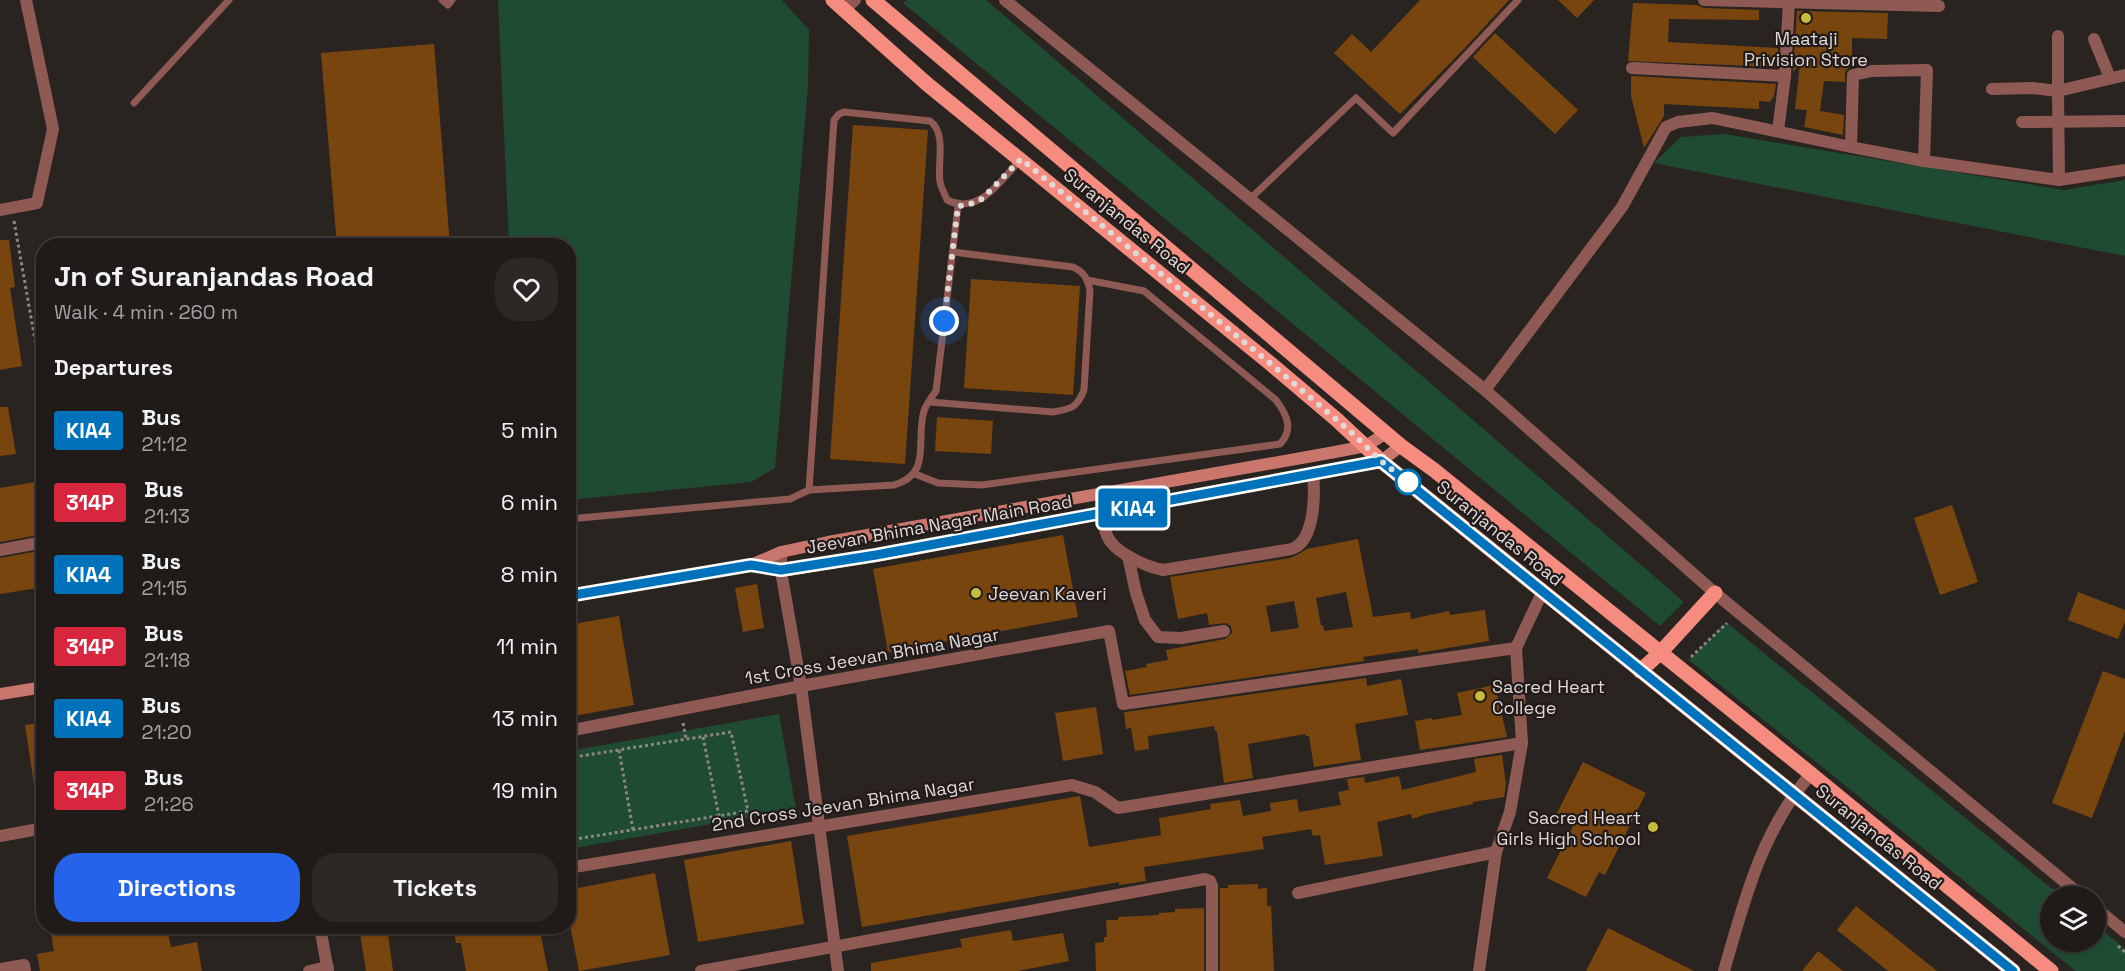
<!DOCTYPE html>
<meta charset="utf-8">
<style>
body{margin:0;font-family:"Space Grotesk",sans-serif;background:#2d2826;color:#f1f3f6;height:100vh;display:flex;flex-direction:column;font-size:22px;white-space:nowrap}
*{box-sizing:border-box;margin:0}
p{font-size:20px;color:#a2a1a2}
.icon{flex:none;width:33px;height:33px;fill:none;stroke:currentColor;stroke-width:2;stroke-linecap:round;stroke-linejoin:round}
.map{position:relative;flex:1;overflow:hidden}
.panel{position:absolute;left:36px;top:238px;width:540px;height:696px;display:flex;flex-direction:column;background:#201b19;border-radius:24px;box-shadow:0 2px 4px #0004,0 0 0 2px #3d3938}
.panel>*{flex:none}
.badge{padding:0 12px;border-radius:4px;font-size:21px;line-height:39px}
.controls{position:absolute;left:2040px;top:886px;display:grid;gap:12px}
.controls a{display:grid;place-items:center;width:66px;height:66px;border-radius:50%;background:#201b19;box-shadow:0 2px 4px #0004,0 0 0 2px #3d3938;font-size:30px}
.you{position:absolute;width:30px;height:30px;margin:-15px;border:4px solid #fff;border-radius:50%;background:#1a73e8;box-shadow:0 0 0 9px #1a73e833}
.map>.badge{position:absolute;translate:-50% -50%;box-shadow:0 0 0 3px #fff}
h2{padding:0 18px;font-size:22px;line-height:54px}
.round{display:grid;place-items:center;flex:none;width:63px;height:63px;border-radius:24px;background:#2d2826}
.summary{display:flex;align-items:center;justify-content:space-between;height:102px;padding:0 18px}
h1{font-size:28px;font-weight:700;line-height:45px}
.action{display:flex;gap:12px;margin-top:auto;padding:12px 18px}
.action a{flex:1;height:69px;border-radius:24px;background:#2563eb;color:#fff;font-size:24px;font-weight:700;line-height:69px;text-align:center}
.action a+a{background:#2d2826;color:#f1f3f6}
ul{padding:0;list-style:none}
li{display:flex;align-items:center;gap:18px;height:72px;padding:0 18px}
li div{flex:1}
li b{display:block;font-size:22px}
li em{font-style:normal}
li .badge{min-width:66px;font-weight:700;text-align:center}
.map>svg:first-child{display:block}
.green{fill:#204b33}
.building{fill:#79450e;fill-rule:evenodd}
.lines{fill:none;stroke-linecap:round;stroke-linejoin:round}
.path{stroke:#8b8683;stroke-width:3;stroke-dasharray:3 3;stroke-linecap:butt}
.service{stroke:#8e5a53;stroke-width:7}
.minor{stroke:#8e5a53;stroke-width:12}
.tertiary{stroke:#8e5a53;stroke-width:12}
.secondary{stroke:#c9766c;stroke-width:12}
.primary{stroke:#f68b7f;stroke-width:15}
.line-casing{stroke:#fff;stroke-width:14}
.line{stroke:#0072bc;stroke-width:9}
.walk{stroke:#dfdad8;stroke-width:6;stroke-dasharray:0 10.8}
.poi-dot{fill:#c8bb3b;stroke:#211a18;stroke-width:2}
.stop-dot{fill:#fff;stroke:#0072bc;stroke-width:3}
.labels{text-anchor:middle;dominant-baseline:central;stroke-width:4.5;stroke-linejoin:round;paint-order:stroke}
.poi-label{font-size:18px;fill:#dfdad8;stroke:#211a18;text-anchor:start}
.street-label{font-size:18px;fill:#dfdad8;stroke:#211a18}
</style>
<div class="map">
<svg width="2125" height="971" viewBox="0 0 2125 971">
<rect width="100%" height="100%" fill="#2a2421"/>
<g class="green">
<path d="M498 0H782L809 30 808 86 775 468 751 482 569 500 568 246H509Z"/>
<path d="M907 0H986L1684 602 1660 626 903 3Z"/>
<path d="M1724 134 2064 190 2125 180V256L1654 163 1681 137Z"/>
<path d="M1726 622 2062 897H2050V942H2096V925L2125 949V971H2076L1689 660Z"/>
<path d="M779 714 796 809 569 849V751Z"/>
</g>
<g class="building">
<path d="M1420 0H1509L1464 49 1400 114 1334 53 1352 34 1371 52Z"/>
<path d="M1558 0H1594L1577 18Z"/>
<path d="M1633 3 1697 5 1704 8 1759 10V20L1669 19 1668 42 1778 48 1777 67 1628 61Z"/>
<path d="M1797 11 1888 13 1887 39 1852 38V64L1845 72V82L1824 81 1820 111 1844 115 1843 135 1804 127 1807 110 1795 109 1800 64 1793 72Z"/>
<path d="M1495 33 1578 110 1555 134 1473 57Z"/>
<path d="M434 44 450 246H337L321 53Z"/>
<path d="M1631 76H1632L1776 84 1774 96 1770 102 1759 101V109L1664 104V116L1644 148 1631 96Z"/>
<path d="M853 125 928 130 905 464 830 459Z"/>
<path d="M0 240H9L15 287 10 288 22 366 0 370Z"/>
<path d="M971 279 1080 286 1073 395 964 388Z"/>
<path d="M0 407H8L16 454 0 456Z"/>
<path d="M937 417 993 421 991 454 935 451Z"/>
<path d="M41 481 44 494V534L0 542V488Z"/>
<path d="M1952 505 1978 582 1940 595 1914 518Z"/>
<path d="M1063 535 1078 617 888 652 873 569Z"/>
<path d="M1358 539 1373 617 1410 612 1411 619 1449 611 1450 615 1485 610 1489 641 1418 653V649L1363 657 1364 661 1130 695 1125 671 1147 667 1146 664 1168 660 1166 650 1225 639 1232 633 1231 626 1226 623 1209 625 1207 613 1178 619 1170 577 1290 558 1297 555 1307 549ZM1346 592 1353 627 1324 631 1323 625 1321 626 1316 598ZM1294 601 1299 628 1271 632 1266 606Z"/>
<path d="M44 550V587L0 594V558Z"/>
<path d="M757 584 764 628 743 632 735 588Z"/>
<path d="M2078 592 2125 610V622L2118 639 2068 620Z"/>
<path d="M619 616 634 705 568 717V625Z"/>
<path d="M2103 671 2125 679V731L2092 818 2052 803Z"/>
<path d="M1366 678 1367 686 1401 679 1408 715 1355 724 1361 760 1314 767 1309 736H1306L1305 734 1248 744 1253 778 1224 783 1217 731H1215L1214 726 1148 736 1149 749 1135 751 1131 728 1126 729 1124 712H1126Z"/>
<path d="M1495 685 1507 737 1420 750 1415 721 1432 718V720L1462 715 1457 693Z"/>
<path d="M1096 707 1103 754 1063 761 1055 713Z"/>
<path d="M44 722V790L35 791 25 725Z"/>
<path d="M1502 755 1506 784 1504 797 1473 802V804L1426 814 1412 819 1411 814 1377 822 1383 856 1325 865 1320 835 1313 836 1311 829 1262 837 1264 849 1144 867 1146 881 1119 885V882L862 927 847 836 1080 796 1089 847 1161 835 1159 818 1211 809 1210 804 1240 800 1243 816 1271 811 1270 803 1297 799 1299 812 1341 805 1338 792 1349 790 1347 779 1364 777 1365 783 1399 776 1402 790 1476 772 1474 759Z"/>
<path d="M1583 762 1646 793 1605 875 1599 872 1586 897 1547 878 1575 822 1557 813Z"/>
<path d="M791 841 804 924 698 942 684 860Z"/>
<path d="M655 873 670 955 579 971 570 925 568 926V890Z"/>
<path d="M1258 884V889L1267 888V906H1271L1274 971H1220V888H1228V885Z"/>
<path d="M1856 906 1937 971H1888L1837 930Z"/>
<path d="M1204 908V971H1096L1095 943 1104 942V937H1107L1106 920H1118V917L1159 915V913L1175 912V909Z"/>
<path d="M50 927H165L166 933H168L171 947 197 942 202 971H40L37 954 54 951Z"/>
<path d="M359 927H387L393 971H366Z"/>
<path d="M453 927H539L548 971H466L461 943H456Z"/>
<path d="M1608 928 1694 971H1586Z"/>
<path d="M1011 930 1013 941 1063 933 1069 961 1018 971H871V963L962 947 960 939Z"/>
<path d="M1818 951 1843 971H1802Z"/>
</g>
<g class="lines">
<g class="path">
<path d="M14 221 44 391"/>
<path d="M1691 657 1727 623"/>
<path d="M683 723 686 739"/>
<path d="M703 737 719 816"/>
<path d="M619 750 633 830"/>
<path d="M568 758 731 732 748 811 570 840 568 831"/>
<path d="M2118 946 2125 952"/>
</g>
<g class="service">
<path d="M442 0 448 5 452 0"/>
<path d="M134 103 229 0"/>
<path d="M1251 198 1356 98 1393 133 1518 0"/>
<path d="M930 402 1053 412C1071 409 1077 408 1084 390L1090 290C1087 278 1084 272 1073 267L953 252"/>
<path d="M915 474 938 483 982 485 1280 444C1294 429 1287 415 1276 400L1144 291 1087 280"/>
<path d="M809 490 894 485C933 474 915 440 924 411 926 404 932 397 936 391L958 206"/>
<path d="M568 519 790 499 809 490 834 120 839 114 844 112 930 121C947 133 937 164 940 182 941 188 945 194 947 200 979 216 1001 180 1021 159"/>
</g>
<g class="minor">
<path d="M1704 0 1939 6"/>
<path d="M2094 39 2110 78"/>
<path d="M1632 68 1785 76"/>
<path d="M1992 89 2032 88 2058 91V36"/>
<path d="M2022 122 2125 121"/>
<path d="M1778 131 1785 76 1789 0"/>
<path d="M1851 147 1853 75 1872 71 1927 70 1924 161"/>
<path d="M2059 180 2058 91 2125 75"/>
<path d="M0 210 37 203 53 129 26 0"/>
<path d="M1485 390 1622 207 1666 127 1678 122 1713 118 1851 147 1924 161 2059 180 2125 170"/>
<path d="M1100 514C1103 522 1105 534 1110 541 1119 554 1147 567 1163 570L1280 551C1284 550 1290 550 1294 548 1315 538 1315 494 1313 474"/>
<path d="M0 550 44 542"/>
<path d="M781 552V571L801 686 838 971"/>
<path d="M1128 556 1136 593 1145 620 1158 637 1181 638 1224 631"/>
<path d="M568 731 801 686 1109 631 1123 704 1516 648"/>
<path d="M0 836 44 828"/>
<path d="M568 868 1072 785 1095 792 1118 808 1522 743"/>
<path d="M1298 893 1496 852"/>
<path d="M0 969 24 965 25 971"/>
<path d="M309 971 328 967"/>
<path d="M701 971 1205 879 1210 881 1212 886V971"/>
<path d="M1479 971 1496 852 1510 812 1522 743 1516 648 1542 593"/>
<path d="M1724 971C1744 901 1762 829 1811 774"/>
</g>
<g class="tertiary">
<path d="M1005 0 1485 390 1715 593 2083 897"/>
<path d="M844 10 855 0"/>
<path d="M2096 908 2125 932"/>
<path d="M320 927 328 971"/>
</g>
<g class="secondary">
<path d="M752 565 781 571 898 552 1381 461 1401 446"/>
<path d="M568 596 751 565 781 552 828 542 1335 452 1366 446 1386 433"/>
<path d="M0 694 44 687"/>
</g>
<g class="primary">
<path d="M833 0 927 84 1271 364 1336 419 1381 461 2013 971"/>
<path d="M873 0 1401 446 1434 470 1811 774 2051 971"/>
<path d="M1640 671 1660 653 1715 593"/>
</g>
</g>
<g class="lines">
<g class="line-casing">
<path id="line" d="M568 596 751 565 781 570 876 555 1381 461 2013 971"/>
</g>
<use href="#line" class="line"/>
<path class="walk" d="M944 321 958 206 968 205 982 199 1021 159 1271 364 1351 432 1381 461 1408 482"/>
</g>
<g class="poi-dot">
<circle cx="1806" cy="18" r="6"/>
<circle cx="976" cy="593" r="6"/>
<circle cx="1480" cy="696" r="6"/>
<circle cx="1653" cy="827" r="6"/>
</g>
<circle class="stop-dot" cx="1408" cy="482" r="12"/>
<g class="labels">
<g class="poi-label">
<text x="1806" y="38" text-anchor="middle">Maataji<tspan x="1806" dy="21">Privision Store</tspan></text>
<text x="988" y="593">Jeevan Kaveri</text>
<text x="1492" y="686">Sacred Heart<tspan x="1492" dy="21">College</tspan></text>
<text x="1641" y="817" text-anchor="end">Sacred Heart<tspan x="1641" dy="21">Girls High School</tspan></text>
</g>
<g class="street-label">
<text transform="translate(1127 221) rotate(39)">Suranjandas Road</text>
<text transform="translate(939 524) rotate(-10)">Jeevan Bhima Nagar Main Road</text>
<text transform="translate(1500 533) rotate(39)">Suranjandas Road</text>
<text transform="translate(872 656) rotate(-10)">1st Cross Jeevan Bhima Nagar</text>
<text transform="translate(843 804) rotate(-9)">2nd Cross Jeevan Bhima Nagar</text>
<text transform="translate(1879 837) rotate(39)">Suranjandas Road</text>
</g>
</g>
</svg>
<div class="controls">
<a><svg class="icon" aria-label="layers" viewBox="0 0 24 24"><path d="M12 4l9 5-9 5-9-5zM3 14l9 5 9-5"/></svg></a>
</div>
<div class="you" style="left:944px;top:321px"></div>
<b class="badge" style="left:1133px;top:508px;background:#0072bc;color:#fff">KIA4</b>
<section class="panel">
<div class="summary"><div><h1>Jn of Suranjandas Road</h1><p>Walk · 4 min · 260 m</p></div><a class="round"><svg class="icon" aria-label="heart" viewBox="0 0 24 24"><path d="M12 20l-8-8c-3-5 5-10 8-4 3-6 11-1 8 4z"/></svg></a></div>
<h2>Departures</h2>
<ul>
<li><span class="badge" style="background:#0072bc;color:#fff">KIA4</span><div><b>Bus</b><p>21:12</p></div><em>5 min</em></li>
<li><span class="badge" style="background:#d7263d;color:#fff">314P</span><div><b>Bus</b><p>21:13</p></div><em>6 min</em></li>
<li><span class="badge" style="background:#0072bc;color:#fff">KIA4</span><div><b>Bus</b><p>21:15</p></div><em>8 min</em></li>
<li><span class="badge" style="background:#d7263d;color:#fff">314P</span><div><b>Bus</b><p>21:18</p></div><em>11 min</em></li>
<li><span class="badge" style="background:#0072bc;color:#fff">KIA4</span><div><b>Bus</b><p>21:20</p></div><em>13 min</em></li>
<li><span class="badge" style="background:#d7263d;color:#fff">314P</span><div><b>Bus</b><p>21:26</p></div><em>19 min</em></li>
</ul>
<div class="action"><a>Directions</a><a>Tickets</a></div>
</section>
</div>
